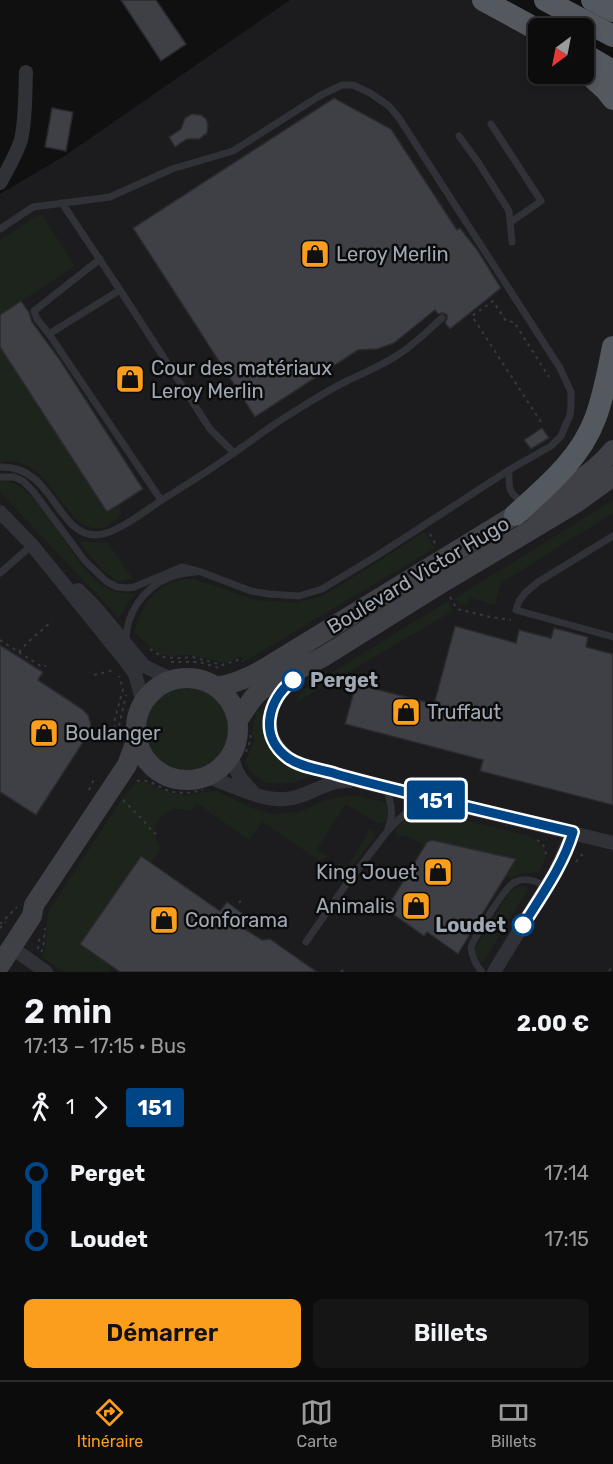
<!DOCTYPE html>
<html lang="fr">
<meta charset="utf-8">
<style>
body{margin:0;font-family:Rubik,sans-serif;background:#151516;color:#f1f3f6;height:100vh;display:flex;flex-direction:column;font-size:22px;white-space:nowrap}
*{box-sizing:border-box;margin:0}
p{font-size:20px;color:#9a9b9d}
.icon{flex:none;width:33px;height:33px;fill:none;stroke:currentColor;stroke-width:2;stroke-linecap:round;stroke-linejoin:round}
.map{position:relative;height:972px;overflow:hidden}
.details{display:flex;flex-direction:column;background:#0c0c0d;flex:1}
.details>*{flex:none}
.badge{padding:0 12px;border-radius:4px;font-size:21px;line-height:39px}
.needle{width:39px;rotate:212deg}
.tools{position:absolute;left:528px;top:18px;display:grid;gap:12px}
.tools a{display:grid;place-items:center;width:66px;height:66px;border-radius:9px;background:#0c0c0d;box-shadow:0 3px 9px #0003,0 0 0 2px #2c2c2e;font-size:30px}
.map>.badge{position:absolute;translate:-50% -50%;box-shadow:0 0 0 3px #fff}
.legs{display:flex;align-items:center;gap:9px;height:66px;padding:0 24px;font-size:20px}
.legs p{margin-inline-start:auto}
.overview{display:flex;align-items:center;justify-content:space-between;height:102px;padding:0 24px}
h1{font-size:33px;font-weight:600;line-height:45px}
.action{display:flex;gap:12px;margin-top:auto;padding:12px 24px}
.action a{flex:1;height:69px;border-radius:9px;background:#fc9e1d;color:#111;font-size:24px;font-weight:600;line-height:69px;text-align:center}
.action a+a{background:#151516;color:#f1f3f6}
ul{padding:0 24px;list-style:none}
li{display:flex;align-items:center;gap:21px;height:66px;font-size:22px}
li i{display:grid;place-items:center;width:9px;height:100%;margin:0 8px;background:currentColor}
li i::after{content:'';width:15px;height:15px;margin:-8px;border:4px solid;border-radius:50%;background:#0c0c0d}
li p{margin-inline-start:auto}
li:first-child i{background:linear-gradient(#0000 50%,currentColor 0)}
li:last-child i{background:linear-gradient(currentColor 50%,#0000 0)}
.tab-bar{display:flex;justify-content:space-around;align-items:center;height:84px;border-top:2px solid #2c2c2e;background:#0c0c0d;font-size:16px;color:#9a9b9d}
.tab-bar a{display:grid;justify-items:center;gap:3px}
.tab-bar .active{color:#fc9e1d}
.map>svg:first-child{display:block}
.built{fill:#1c1c1e}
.green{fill:#1c241c}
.building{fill:#3e4045;stroke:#2a2a2e;stroke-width:1.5}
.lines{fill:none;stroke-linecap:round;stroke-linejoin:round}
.path{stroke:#37393e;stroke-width:2;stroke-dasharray:3 4.5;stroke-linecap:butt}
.service{stroke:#313237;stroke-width:7}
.minor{stroke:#313237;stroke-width:14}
.secondary{stroke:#3f4147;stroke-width:20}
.trunk{stroke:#54585f;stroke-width:22}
.line-1-casing{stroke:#fff;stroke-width:14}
.line-1{stroke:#004687;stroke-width:9}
.stop-1-dot{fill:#fff;stroke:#004687;stroke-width:3}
.labels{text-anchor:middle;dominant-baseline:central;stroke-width:5;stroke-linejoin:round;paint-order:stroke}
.poi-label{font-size:20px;fill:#a0a8b3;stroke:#0b0b0c;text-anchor:start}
.street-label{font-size:20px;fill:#a0a8b3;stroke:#0b0b0c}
.stop-label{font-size:20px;font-weight:bold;fill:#a0a8b3;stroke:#0b0b0c;text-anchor:start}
</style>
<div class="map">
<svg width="613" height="972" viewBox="0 0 613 972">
<rect width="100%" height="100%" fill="#101011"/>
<path class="built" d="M290 0H493L538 28V74H584L613 67V972H0V194L66 155Z"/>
<g class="green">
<path d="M38 215H42L75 266 0 315V240Z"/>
<path d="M0 347 107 512 118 505 121 510V515C117 520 112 523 107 526 76 541 56 484 35 470 24 462 13 461 0 461Z"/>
<path d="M0 481C18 481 27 491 38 504 43 512 50 519 55 526 75 554 95 599 136 593L127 604 119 618 0 492Z"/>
<path d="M613 500V513L501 583 495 605 470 598 467 605 460 604 455 598Z"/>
<path d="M424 532 435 548 245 661 241 656 225 663 192 655 172 656 158 654 134 632 139 618 146 603 157 591 169 583 182 579H195L255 600 296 603 325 595Z"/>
<path d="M79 541 108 543 133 579 118 582C101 570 90 557 79 541Z"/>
<path d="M448 601 453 611 295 703V701L305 689Z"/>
<circle cx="186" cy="728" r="43"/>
<path d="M262 707 266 713 264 733 272 752 286 765 314 775C297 783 269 790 253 774 250 771 247 766 245 762L254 742 252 730 256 713Z"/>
<path d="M141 782H145C160 788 170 795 188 795 198 795 207 790 217 791L252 808 272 814 299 812 326 800 342 796H359L384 802 389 808 390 816 384 823 379 824 346 804 317 849 327 856 321 860H318L263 822 249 840 197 803 190 812C167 800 144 828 161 848L151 863 140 856 80 943 112 966 108 972H64L41 957 45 950 48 912 124 796 136 783Z"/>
<path d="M419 809 529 836C547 848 550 853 539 872L520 874 511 878 507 875 516 859 435 840 430 841 424 846 405 835 400 837 396 835C395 823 408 815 419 809Z"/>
<path d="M361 825 374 831 375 836 347 874 344 875H340L336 870 338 863 347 868 369 831Z"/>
<path d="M518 886 526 887 528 889 483 963C477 959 474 952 477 945L509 892Z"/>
</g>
<g class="building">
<path d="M121 0H156L186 44 161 61Z"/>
<path d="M334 98 391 129 457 230 460 228 478 251 501 288 450 329 445 323 447 319V315L443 313 438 314 435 310 394 343 377 349 358 350 255 417 133 228Z"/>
<path d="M52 108 73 112 66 151 45 147Z"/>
<path d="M192 114 201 115 206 119 208 124 207 133 199 139H187L175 147 169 137 181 129 185 118Z"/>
<path d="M21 301 29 312 32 322 60 360 143 489 107 512 0 347V315Z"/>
<path d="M542 428 549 438 531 449 524 440Z"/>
<path d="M455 626 516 643 519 630 551 638 554 628 588 637 586 647 613 654V805L480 771 483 760 345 724 356 684 434 704Z"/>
<path d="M0 645 43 672 38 680 82 709 88 715 90 721 91 726 87 736 36 815 0 792Z"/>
<path d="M432 840 516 859 458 954 427 932 424 936 386 909 427 842Z"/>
<path d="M141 856 220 911 227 902 250 919 243 928 262 940 270 939 317 972H120L80 944Z"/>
</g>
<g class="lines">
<g class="path">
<path d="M541 422 472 316 493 301 506 321 514 322 549 377"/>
<path d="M430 534 436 545"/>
<path d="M450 597 457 609 490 617 511 620"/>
<path d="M0 640 42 667 46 666"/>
<path d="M150 649 162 657 180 658 193 657 222 665 241 659 243 661"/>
<path d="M19 652 27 643 52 621"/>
<path d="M171 662H199L219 668"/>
<path d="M94 675 114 670"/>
<path d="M120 733 119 726 126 695"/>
<path d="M116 743 114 722 123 689 119 676"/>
<path d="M246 752 251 739 250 732"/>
<path d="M137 781C148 778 158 787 169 791 181 794 192 793 203 790"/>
<path d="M89 790 95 777"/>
<path d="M123 800 141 818 154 833 160 835"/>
<path d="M537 840 543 844 547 857"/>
<path d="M576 862 580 856 587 852"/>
<path d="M239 903 243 898"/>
<path d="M0 924 17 907"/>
<path d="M0 928 6 922"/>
<path d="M38 949 40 934"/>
<path d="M41 952 43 949 45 928"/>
<path d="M609 971 613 965"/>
<path d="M341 972 344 969"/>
</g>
<g class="service">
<path d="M491 124 541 201 511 222"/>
<path d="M459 136 478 162 509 211 512 242"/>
<path d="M62 203 120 290"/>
<path d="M0 229 33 207 110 197 172 169 233 151 321 95 342 85H353L370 93 389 106 399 118 560 368 571 392V405L570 415 561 436 551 446 509 470 378 555 322 589 299 596 269 594 251 591 201 572 182 567 134 587 128 588 117 587 107 582 85 561 33 491 23 481 14 477H0"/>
<path d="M49 334 37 319 34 311 100 259"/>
<path d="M0 467C53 465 56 534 95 535 114 536 146 510 162 500 187 484 212 469 235 452 254 439 272 425 292 413 310 402 328 390 347 381 364 373 380 366 396 356 413 346 427 331 442 318"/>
<path d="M509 470C509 486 507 494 524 502"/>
<path d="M161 500 49 334 120 290 210 429 234 453"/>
<path d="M613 536 538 582 526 592 519 601 516 610 613 637"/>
<path d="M0 573 32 545"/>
<path d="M126 641C126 613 143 589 168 578 177 574 187 573 196 572"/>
<path d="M387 788C390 804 395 812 388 828"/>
<path d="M306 942 345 886 386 833 398 820 413 807 420 796"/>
<path d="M482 972C475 964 472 957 471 947 476 935 505 886 515 882 525 877 537 881 546 887"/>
</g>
<g class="minor">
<path d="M0 183C8 169 16 155 21 140 26 118 25 94 26 72"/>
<path d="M0 512 32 545 125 660 135 674 143 702"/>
<path d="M78 590 96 608 144 666 173 680"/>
<path d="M298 677 279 694 274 702 269 718 272 737 278 747 288 758 300 764 362 782 613 843"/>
<path d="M232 755C235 772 240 779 252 791"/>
<path d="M208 777C230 784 261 801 285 799 308 798 324 780 349 781"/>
<path d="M11 947 46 972"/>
<path d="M494 972 555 872 573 832"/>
</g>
<g class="secondary">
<circle cx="187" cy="729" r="51"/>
<path d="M216 687C233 684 246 679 262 670L515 515C548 499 590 479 613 450"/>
<path d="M238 720 253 698 261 690 291 673 323 657 440 584 576 503 613 476"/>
<path d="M0 965 32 916 34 905 127 765 136 741"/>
</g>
<g class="trunk">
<path d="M483 0 538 30"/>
<path d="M545 0 613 36"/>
<path d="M592 0 613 11"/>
<path d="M584 54 613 71"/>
<path d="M584 70 605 89 613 99"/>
<path d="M515 515C546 487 580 459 595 419 604 396 608 371 613 347"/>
</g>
</g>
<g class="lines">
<g class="line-1-casing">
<path id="line-1" d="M293 680C268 700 258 736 288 758 302 768 321 769 336 774 367 783 398 790 430 798 477 809 525 821 573 832 563 866 541 896 523 925"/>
</g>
<use href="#line-1" class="line-1"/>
</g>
<defs>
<g id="shop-square" transform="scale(1.5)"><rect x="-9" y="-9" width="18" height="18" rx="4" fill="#fc9e1d" stroke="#0b0b0c"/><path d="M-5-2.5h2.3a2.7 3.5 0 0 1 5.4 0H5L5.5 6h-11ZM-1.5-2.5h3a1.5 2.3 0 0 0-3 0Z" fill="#111"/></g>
</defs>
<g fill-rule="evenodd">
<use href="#shop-square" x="315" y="254"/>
<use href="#shop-square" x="130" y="379"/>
<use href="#shop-square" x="406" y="712"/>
<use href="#shop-square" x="44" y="733"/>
<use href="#shop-square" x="438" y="872"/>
<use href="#shop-square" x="416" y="906"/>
<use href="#shop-square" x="164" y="920"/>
</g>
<g class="stop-1-dot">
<circle cx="293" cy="680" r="10"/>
<circle cx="523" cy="925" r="10"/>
</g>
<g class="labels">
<g class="poi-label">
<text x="336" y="254">Leroy Merlin</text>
<text x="151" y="368">Cour des matériaux<tspan x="151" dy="23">Leroy Merlin</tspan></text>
<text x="427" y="712">Truffaut</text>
<text x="65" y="733">Boulanger</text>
<text x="417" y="872" text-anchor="end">King Jouet</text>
<text x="395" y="906" text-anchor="end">Animalis</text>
<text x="185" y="920">Conforama</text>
</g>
<g class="street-label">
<text transform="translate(418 575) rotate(-31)">Boulevard Victor Hugo</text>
</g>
<g class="stop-label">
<text x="310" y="680">Perget</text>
<text x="506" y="925" text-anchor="end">Loudet</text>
</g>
</g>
</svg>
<div class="tools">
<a><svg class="needle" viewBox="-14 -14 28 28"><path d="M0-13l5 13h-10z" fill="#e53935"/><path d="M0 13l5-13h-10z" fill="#9a9b9d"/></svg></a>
</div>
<b class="badge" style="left:436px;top:800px;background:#004687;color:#fff">151</b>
</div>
<section class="details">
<div class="overview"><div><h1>2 min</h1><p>17:13 – 17:15 · Bus</p></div><b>2.00 €</b></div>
<div class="legs"><svg class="icon" aria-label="walk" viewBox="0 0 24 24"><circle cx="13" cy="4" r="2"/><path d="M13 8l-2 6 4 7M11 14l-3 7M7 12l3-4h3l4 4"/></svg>1<svg class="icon" aria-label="forward" viewBox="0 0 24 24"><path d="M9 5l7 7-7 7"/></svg><b class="badge" style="background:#004687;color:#fff">151</b></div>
<ul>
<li><i style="color:#004687"></i><b>Perget</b><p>17:14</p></li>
<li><i style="color:#004687"></i><b>Loudet</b><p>17:15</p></li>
</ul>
<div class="action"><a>Démarrer</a><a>Billets</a></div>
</section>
<nav class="tab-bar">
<a class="active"><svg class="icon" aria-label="directions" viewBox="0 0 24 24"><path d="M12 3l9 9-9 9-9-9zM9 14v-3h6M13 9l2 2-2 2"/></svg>Itinéraire</a>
<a><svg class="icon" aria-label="map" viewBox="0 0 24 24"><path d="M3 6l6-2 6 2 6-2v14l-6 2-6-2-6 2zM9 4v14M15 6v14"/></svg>Carte</a>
<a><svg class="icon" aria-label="tickets" viewBox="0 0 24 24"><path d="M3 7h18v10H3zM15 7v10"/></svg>Billets</a>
</nav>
